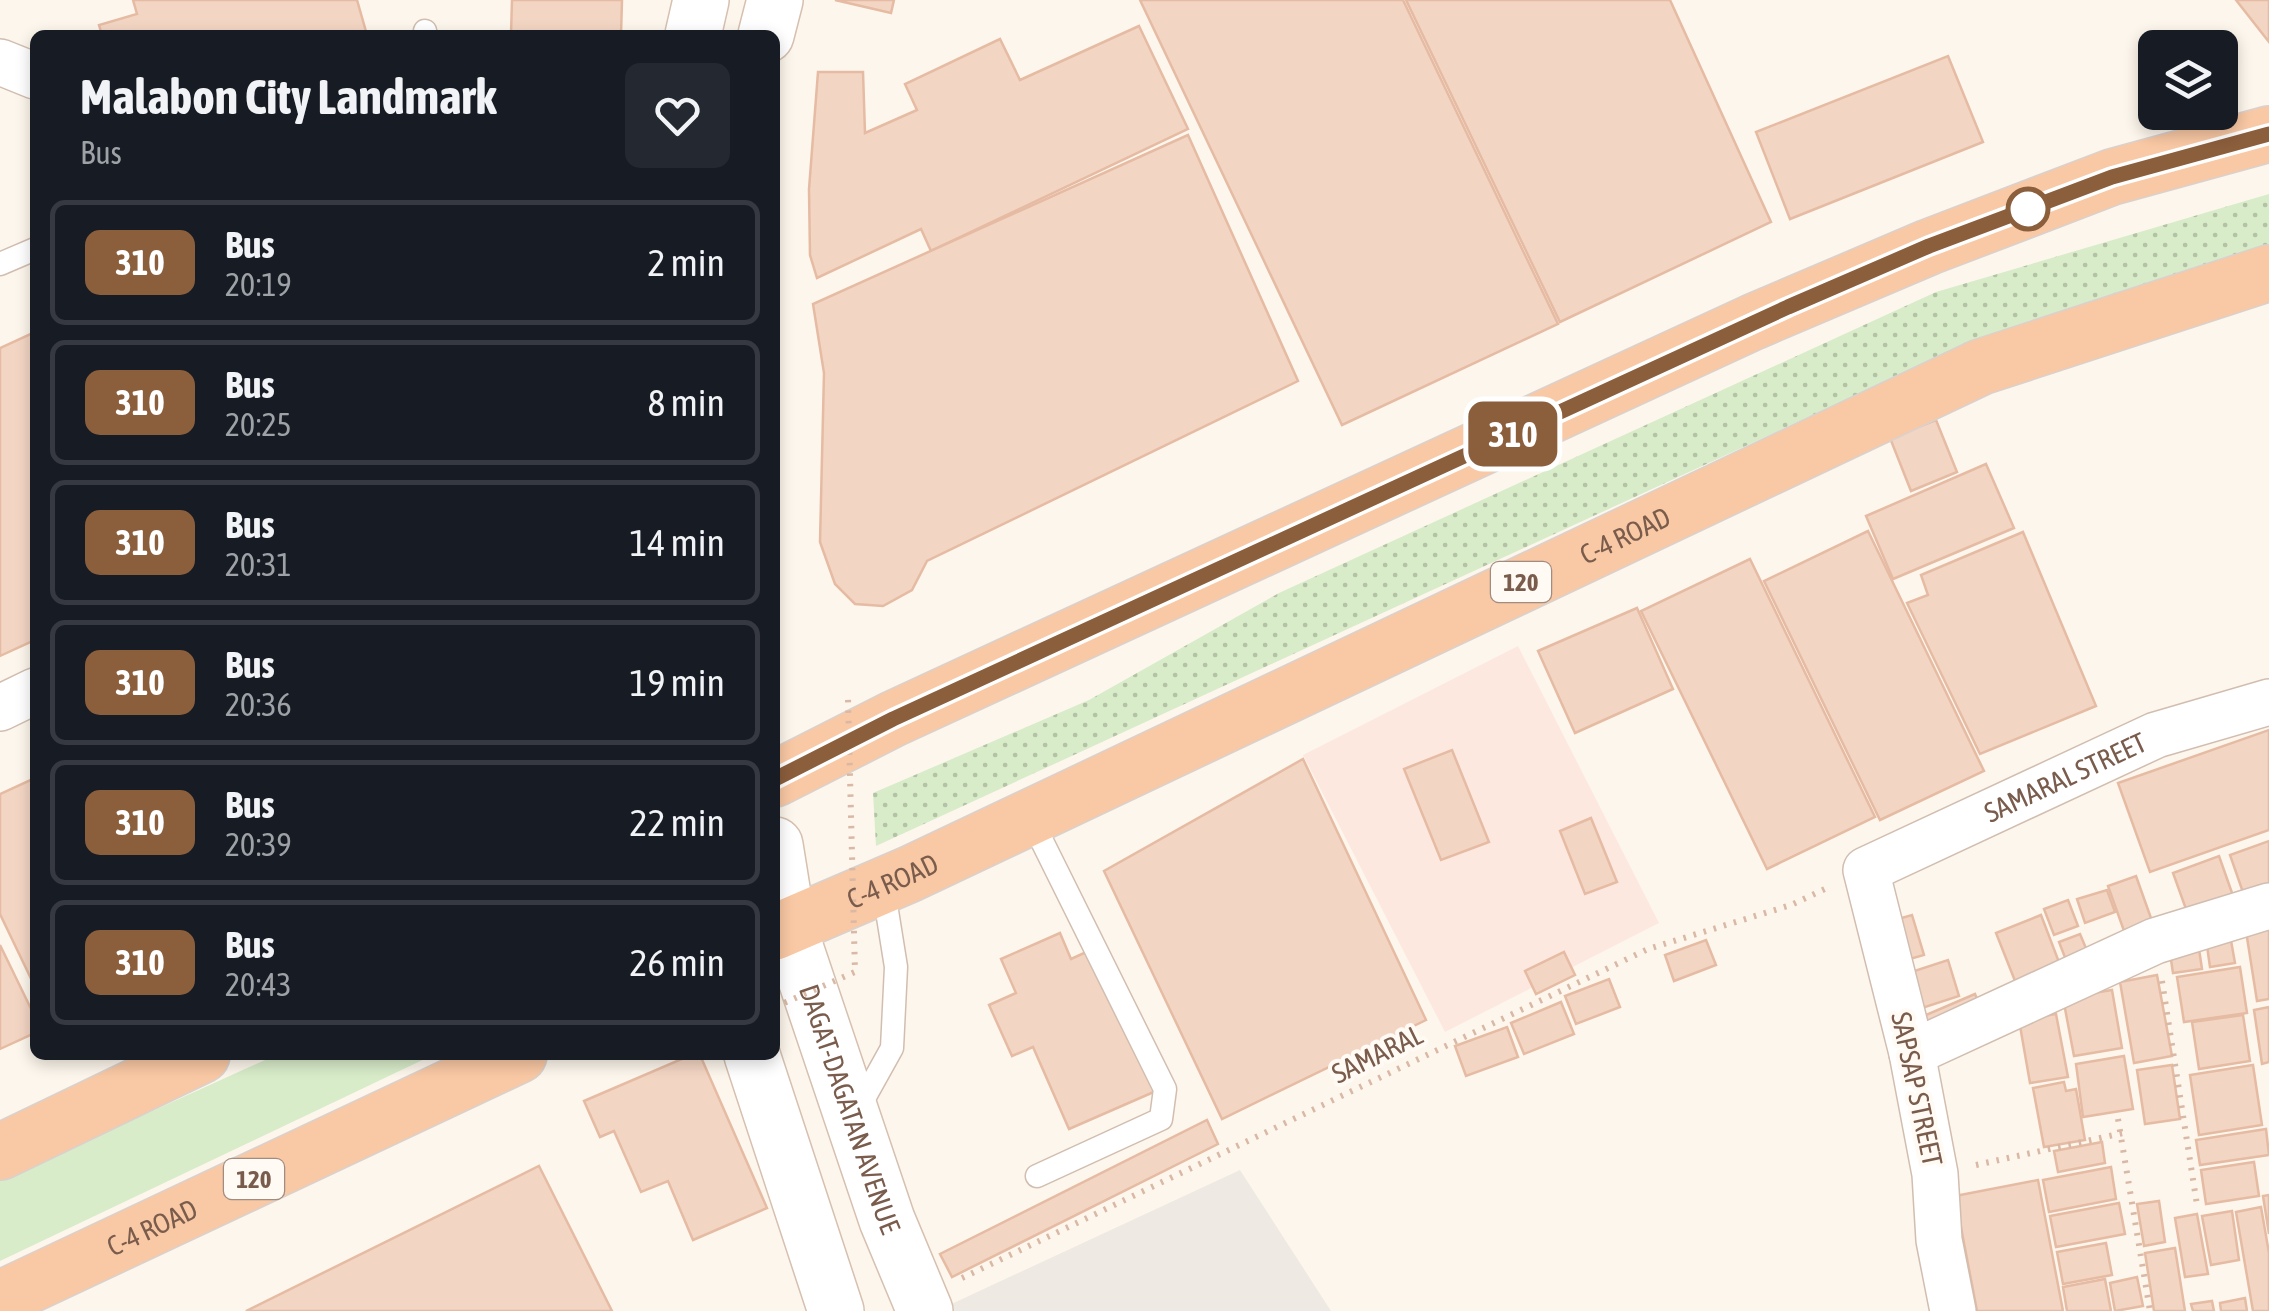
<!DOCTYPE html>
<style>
body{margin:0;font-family:"Asap Condensed",sans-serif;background:#242831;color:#f1f3f6;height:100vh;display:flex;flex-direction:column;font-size:38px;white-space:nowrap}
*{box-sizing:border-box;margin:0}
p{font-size:32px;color:#9ea1a6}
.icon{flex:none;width:55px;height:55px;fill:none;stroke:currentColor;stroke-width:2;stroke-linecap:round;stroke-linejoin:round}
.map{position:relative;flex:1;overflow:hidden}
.sheet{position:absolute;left:30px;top:30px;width:750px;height:1030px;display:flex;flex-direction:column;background:#171b24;border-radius:15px;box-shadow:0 5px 15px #0003}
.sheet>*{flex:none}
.badge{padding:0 20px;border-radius:15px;font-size:35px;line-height:65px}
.buttons{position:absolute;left:2138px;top:30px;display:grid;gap:20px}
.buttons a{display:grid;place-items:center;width:100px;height:100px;border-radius:15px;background:#171b24;box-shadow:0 5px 15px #0003;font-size:50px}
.map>.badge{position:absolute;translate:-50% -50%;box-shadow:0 0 0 5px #fff}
.round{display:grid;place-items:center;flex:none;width:105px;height:105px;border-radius:15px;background:#242831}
.summary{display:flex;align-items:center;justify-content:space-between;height:170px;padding:0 50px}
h1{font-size:48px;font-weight:700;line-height:75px}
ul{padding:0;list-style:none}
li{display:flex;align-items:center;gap:30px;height:125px;margin:0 20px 15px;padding:0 30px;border:5px solid #363941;border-radius:15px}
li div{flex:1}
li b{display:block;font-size:38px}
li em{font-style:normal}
li .badge{min-width:110px;font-weight:700;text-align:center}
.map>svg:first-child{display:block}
.commercial{fill:#fde8e0}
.industrial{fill:#efe9e4}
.green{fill:#d8ecc9}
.park{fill:url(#park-dots)}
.building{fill:#f3d5c3;stroke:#e6bba3;stroke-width:2.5}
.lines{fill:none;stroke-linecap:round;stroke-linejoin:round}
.service-casing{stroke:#d1beb0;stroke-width:25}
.minor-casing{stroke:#d1beb0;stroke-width:48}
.secondary-casing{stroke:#d6c0b0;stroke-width:58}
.trunk-casing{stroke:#dad1cd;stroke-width:58}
.path{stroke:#d9b8a5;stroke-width:6;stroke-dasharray:2.5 8;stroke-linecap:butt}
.service{stroke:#fff;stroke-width:22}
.minor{stroke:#fff;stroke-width:45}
.secondary{stroke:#fff;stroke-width:55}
.trunk{stroke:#f9c8a4;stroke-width:55}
.path-bridge{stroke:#d9b8a5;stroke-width:6;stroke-dasharray:2.5 8;stroke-linecap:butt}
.line-casing{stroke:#fff;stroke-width:22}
.line{stroke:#8b5e3c;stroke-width:15}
.stop-dot{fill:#fff;stroke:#8b5e3c;stroke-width:5}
.labels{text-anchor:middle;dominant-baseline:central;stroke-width:8;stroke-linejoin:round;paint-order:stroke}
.shield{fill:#fffaf3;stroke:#a28b7f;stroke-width:2.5}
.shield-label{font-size:25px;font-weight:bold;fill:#7a5c4d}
.street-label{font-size:28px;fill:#7a5c4d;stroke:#fffaf3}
</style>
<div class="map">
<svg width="2269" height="1311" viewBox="0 0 2269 1311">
<defs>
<pattern id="park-dots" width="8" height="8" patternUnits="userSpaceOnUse" patternTransform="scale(2.5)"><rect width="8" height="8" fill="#d8ecc9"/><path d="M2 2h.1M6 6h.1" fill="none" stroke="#b4c2a5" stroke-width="1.8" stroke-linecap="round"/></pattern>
</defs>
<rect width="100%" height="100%" fill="#fdf6ec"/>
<path class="commercial" d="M1518 646 1659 923 1445 1032 1303 755Z"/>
<path class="industrial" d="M1240 1170 1331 1311H948L945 1307Z"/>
<path class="green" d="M276 1055H433L0 1261V1180Z"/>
<path class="park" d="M2269 194V248L1963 346 876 846 873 793 1089 700 1279 593 1936 292Z"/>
<g class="building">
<path d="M133 0H357L367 35H102L99 25 137 14Z"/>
<path d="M512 0H622L621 35H511Z"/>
<path d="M835 0H894L891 13Z"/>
<path d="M1140 0H1403L1558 324 1342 425Z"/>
<path d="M1406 0H1670L1771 222 1560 322Z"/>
<path d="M2236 0H2269V42Z"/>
<path d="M1139 26 1188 129 931 251 921 229 817 278 810 255 809 189 818 72H863L865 133 917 110 905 84 1000 39 1020 80Z"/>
<path d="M1948 56 1983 142 1790 219 1756 132Z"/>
<path d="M1188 135 1298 381 927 561 912 590 883 606 855 604 835 584 820 542 824 373 813 304Z"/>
<path d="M35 332V640L0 656V348Z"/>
<path d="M1936 420 1957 472 1911 491 1890 438Z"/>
<path d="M1986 464 2014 528 1893 579 1866 516Z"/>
<path d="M1868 531 1984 771 1880 820 1764 581Z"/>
<path d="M2023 532 2096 706 1980 754 1907 603 1928 595 1921 575Z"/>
<path d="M1750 559 1875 817 1767 869 1641 611Z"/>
<path d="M1637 608 1673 689 1575 733 1538 651Z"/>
<path d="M2269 730V830L2150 872 2118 783Z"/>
<path d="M1452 750 1489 842 1441 860 1404 769Z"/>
<path d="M1303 759 1426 1020 1222 1119 1104 871Z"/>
<path d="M35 778V987L0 914V794Z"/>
<path d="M1591 818 1617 882 1585 894 1560 831Z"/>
<path d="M2269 841V894L2246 901 2230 855Z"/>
<path d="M2219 856 2237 907 2191 923 2173 873Z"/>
<path d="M2136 876 2157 935 2129 945 2108 886Z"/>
<path d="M2107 890 2115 912 2085 923 2077 899Z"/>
<path d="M2068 900 2078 926 2054 935 2044 909Z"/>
<path d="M1912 915 1924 955 1896 963 1884 923Z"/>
<path d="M2041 915 2065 978 2021 996 1996 933Z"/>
<path d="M2269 928V999L2257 1001 2246 931Z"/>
<path d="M1060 933 1071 959 1093 949 1156 1091 1069 1129 1033 1047 1012 1056 989 1005 1016 993 1001 959Z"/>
<path d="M2080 934 2093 965 2071 973 2059 942Z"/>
<path d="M2230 935 2235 963 2210 967 2206 939Z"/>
<path d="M1706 940 1716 965 1674 981 1665 955Z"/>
<path d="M0 945 35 1017V1033L0 1049Z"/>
<path d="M2199 949 2202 969 2173 973 2170 953Z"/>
<path d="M1564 952 1575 975 1536 994 1525 971Z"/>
<path d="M1948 960 1959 996 1913 1011 1902 975Z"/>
<path d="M2240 967 2247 1013 2184 1022 2177 977Z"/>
<path d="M2157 975 2172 1056 2134 1063 2120 982Z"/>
<path d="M1609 979 1620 1007 1576 1024 1565 996Z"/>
<path d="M2112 990 2122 1048 2074 1056 2063 998Z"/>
<path d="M1975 994 1983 1014 1921 1041 1912 1021Z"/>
<path d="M1561 1002 1574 1034 1524 1054 1511 1023Z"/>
<path d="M2269 1007V1062L2262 1064 2254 1010Z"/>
<path d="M2056 1014 2068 1077 2030 1083 2019 1020Z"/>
<path d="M2243 1015 2250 1061 2199 1069 2192 1022Z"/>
<path d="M1507 1027 1518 1057 1466 1076 1455 1046Z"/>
<path d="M691 1055H700L767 1208 693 1240 668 1181 641 1192 614 1131 600 1137 584 1101Z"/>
<path d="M2124 1056 2133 1109 2083 1117 2076 1064Z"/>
<path d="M2172 1065 2180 1119 2145 1124 2137 1070Z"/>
<path d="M2253 1065 2262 1125 2199 1135 2190 1075Z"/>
<path d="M2064 1082 2066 1091 2076 1089 2085 1140 2044 1147 2033 1088Z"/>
<path d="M1207 1120 1218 1144 952 1277 940 1254Z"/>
<path d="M2266 1129 2269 1155 2200 1165 2196 1140Z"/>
<path d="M2102 1142 2105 1163 2058 1172 2054 1151Z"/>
<path d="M2254 1162 2259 1196 2206 1204 2201 1170Z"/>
<path d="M539 1166 612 1311H246Z"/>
<path d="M2111 1167 2116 1199 2049 1212 2043 1180Z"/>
<path d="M2038 1180 2063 1311H1977L1955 1196Z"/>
<path d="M2269 1195V1234L2263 1196Z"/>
<path d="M2159 1201 2165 1242 2144 1246 2137 1204Z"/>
<path d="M2119 1203 2125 1234 2056 1247 2050 1216Z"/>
<path d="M2261 1207 2269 1253V1311H2253L2236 1212Z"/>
<path d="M2232 1211 2239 1260 2211 1265 2202 1216Z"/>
<path d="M2197 1214 2208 1274 2185 1277 2175 1218Z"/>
<path d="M2106 1243 2112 1275 2063 1284 2057 1252Z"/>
<path d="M2175 1248 2185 1311H2154L2145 1253Z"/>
<path d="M2137 1277 2143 1306 2115 1311 2110 1283Z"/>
<path d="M2105 1279 2111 1311H2067L2063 1287Z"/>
<path d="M2245 1298 2247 1311H2221L2220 1303Z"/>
<path d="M2212 1301 2214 1311H2193L2191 1304Z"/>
</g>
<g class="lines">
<g class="service-casing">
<g id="service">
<path d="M425 31 426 35"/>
<path d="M0 264 35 249"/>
<path d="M1030 817 1165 1089 1161 1119 1037 1176"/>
<path d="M857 1111 892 1048 896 967 883 886"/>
</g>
</g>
<g class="minor-casing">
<g id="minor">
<path d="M0 62 35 76"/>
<path d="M0 708 35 691"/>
<path d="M1912 1053 2155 941 2269 906"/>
<path id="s1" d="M1953 1311 1939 1240 1935 1174 1912 1053 1866 870 2156 735 2269 702"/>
</g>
</g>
<g class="secondary-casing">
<g id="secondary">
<path d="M693 35 701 0"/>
<path d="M766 35 775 0"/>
<path id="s2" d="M775 845 788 926 887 1220 925 1311"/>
<path d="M752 1055 836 1311"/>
</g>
</g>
<g class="trunk-casing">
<g id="trunk">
<path d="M775 779 893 719 1753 322 1929 247 2112 177 2269 134"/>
<path id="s3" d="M775 932 910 874 1981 367 2269 273"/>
<path d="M0 1152 202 1055"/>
<path id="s4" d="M0 1299 519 1055"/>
</g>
</g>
<g class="path">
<path d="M2162 981 2197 1205"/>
<path d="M657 1055H666"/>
<path d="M2118 1119 2150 1311"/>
<path d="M1976 1165 2123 1133"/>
<path d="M962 1278 1648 949 1791 905 1829 887"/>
</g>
<use href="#service" class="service"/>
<use href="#minor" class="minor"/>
<use href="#secondary" class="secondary"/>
<use href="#trunk" class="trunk"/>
<path class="path-bridge" d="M775 1007 855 972 848 698"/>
</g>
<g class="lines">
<g class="line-casing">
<path id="line" d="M775 779 893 719 1788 307 1929 246 2112 177 2269 134"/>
</g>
<use href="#line" class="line"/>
</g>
<circle class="stop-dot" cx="2028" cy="209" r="20"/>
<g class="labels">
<g class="shield">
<rect x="1491" y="562" width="60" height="40" rx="8"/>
<rect x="224" y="1159" width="60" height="40" rx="8"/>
</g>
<g class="shield-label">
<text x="1521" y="582">120</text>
<text x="254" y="1179">120</text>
</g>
<g class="street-label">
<text stroke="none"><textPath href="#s3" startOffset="938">C-4 ROAD</textPath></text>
<text stroke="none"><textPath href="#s1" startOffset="670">SAMARAL STREET</textPath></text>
<text stroke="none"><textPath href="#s3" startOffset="128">C-4 ROAD</textPath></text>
<text transform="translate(1377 1054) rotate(-26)">SAMARAL</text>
<text transform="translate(1917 1089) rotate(78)">SAPSAP STREET</text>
<text stroke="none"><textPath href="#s2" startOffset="275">DAGAT-DAGATAN AVENUE</textPath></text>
<text stroke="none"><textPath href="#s4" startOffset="168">C-4 ROAD</textPath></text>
</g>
</g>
</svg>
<div class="buttons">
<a><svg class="icon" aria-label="layers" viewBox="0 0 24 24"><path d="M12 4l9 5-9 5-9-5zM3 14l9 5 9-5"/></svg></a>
</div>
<b class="badge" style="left:1513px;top:434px;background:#8b5e3c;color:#fff">310</b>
<section class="sheet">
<div class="summary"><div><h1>Malabon City Landmark</h1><p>Bus</p></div><a class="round"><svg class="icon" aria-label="heart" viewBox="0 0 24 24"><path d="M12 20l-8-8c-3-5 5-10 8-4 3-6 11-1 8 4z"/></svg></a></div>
<ul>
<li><span class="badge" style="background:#8b5e3c;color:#fff">310</span><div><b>Bus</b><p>20:19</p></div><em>2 min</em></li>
<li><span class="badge" style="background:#8b5e3c;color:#fff">310</span><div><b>Bus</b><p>20:25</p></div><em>8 min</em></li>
<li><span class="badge" style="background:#8b5e3c;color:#fff">310</span><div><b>Bus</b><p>20:31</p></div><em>14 min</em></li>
<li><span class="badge" style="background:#8b5e3c;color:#fff">310</span><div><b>Bus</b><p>20:36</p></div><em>19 min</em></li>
<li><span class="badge" style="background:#8b5e3c;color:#fff">310</span><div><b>Bus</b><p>20:39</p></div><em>22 min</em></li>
<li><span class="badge" style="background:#8b5e3c;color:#fff">310</span><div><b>Bus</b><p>20:43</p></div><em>26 min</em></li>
</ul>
</section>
</div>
